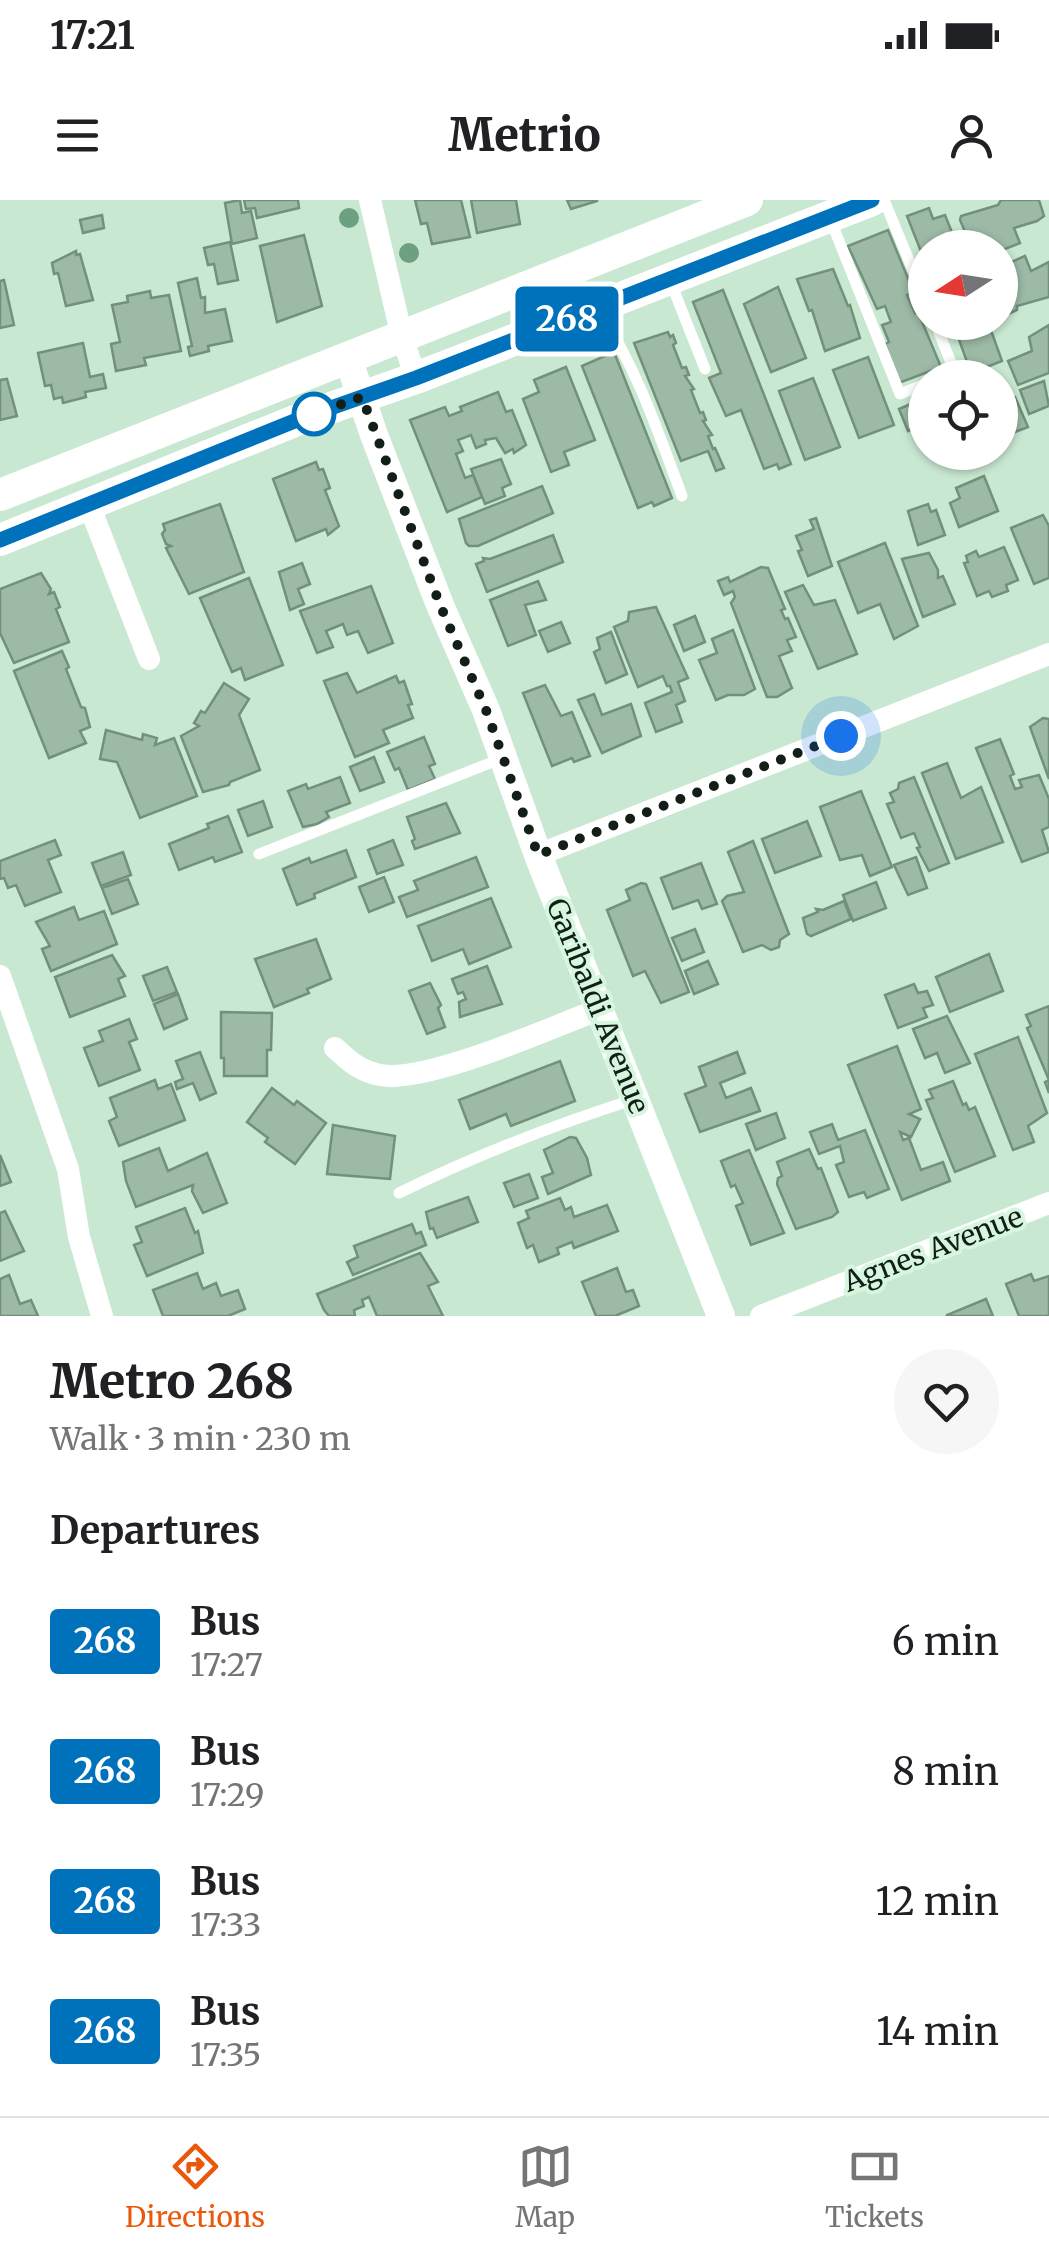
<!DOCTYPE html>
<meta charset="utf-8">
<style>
body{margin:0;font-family:Merriweather,serif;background:#f6f6f6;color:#202124;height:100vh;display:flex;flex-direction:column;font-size:38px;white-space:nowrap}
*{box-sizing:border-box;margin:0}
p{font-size:32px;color:#757577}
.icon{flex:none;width:55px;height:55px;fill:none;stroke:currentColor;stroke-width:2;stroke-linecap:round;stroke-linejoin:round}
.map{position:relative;height:1116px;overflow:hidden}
.drawer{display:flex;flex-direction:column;background:#fff;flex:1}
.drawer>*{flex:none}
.badge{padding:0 20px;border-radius:8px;font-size:35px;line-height:65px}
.needle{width:65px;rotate:258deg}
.tools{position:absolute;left:908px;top:30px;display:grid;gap:20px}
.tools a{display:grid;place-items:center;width:110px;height:110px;border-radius:50%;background:#fff;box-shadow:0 2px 8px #0004;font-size:50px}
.you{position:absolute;width:50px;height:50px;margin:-25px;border:8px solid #fff;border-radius:50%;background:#1a73e8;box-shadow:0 0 0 15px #1a73e833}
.map>.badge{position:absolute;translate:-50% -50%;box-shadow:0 0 0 5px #fff}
h2{padding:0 50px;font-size:38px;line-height:90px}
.round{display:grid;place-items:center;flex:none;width:105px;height:105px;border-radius:52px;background:#f6f6f6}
.headline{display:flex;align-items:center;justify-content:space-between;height:170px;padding:0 50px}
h1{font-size:48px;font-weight:800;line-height:75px}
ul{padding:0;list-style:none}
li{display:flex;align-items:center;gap:30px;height:130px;padding:0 50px}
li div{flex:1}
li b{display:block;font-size:38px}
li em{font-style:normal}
li .badge{min-width:110px;font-weight:700;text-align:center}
.status{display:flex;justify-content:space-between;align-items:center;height:70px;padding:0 50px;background:#fff;direction:ltr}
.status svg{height:28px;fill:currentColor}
header{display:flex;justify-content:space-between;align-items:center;height:130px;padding:0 50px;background:#fff;font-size:45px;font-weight:800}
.tab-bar{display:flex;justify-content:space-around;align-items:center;height:140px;border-top:2px solid #e0e0e0;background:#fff;font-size:28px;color:#757577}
.tab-bar a{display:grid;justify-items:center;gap:5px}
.tab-bar .active{color:#ea580c}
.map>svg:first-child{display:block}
.building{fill:#9cbaa5;stroke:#73907b;stroke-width:2.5}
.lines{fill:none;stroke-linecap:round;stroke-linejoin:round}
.service{stroke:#fff;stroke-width:11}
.minor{stroke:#fff;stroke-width:22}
.tertiary{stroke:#fff;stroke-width:28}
.secondary{stroke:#fff;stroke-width:32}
.tree{fill:#6ca081}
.line-casing{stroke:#fff;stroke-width:22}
.line{stroke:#0072bc;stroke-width:15}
.walk{stroke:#121e16;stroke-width:10;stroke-dasharray:0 18}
.stop-dot{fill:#fff;stroke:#0072bc;stroke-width:5}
.labels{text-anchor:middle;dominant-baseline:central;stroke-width:8;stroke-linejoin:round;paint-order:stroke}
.street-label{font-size:28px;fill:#121e16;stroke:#d6f6df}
</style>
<div class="status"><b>17:21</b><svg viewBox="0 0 49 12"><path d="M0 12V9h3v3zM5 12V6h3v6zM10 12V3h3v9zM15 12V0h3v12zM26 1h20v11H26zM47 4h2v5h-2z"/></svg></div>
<header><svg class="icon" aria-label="menu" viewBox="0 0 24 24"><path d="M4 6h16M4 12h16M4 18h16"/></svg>Metrio<svg class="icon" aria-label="person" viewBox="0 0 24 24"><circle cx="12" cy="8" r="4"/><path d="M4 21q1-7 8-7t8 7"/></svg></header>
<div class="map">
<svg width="1049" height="1116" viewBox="0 0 1049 1116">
<rect width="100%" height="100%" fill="#c9e8d2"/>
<g class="building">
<path d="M240 0 242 13 251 11 257 38 232 44 225 3Z"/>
<path d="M244 0H298L299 8 257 18 255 8 246 9Z"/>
<path d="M415 0H461L470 37 432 44 427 23 421 24Z"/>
<path d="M471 0H516L520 24 477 33Z"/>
<path d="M567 0H597V1L571 9Z"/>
<path d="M1039 0 1044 16 1037 21 1014 28 1020 43 1000 51V48H972L960 20 961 16 998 5 1001 0Z"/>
<path d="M929 8 933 19 945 15 957 45 925 48 924 59 907 16Z"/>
<path d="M102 15 104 28 83 33 80 20Z"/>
<path d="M888 30 914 93 907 95 915 113 918 112 941 167 899 183 885 144 889 142 882 125 891 122 885 106 877 109 848 46Z"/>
<path d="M304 35 322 106 277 122 260 46Z"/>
<path d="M230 42 238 80 218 84 214 64 208 65 204 48Z"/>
<path d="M76 51V55L80 54 93 100 66 106 58 73 54 74 52 63Z"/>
<path d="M1025 56 1031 71 1049 62V97L1017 106V110L1001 117 1000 67Z"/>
<path d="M833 69 848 106 850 105 860 138 825 151 812 110 809 111 797 79Z"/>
<path d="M197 78 201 98 205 97V113L225 109 232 141 208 146 209 151 190 156 188 147 192 146 178 83Z"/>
<path d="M4 80 14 125 0 128V81Z"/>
<path d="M778 87 806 158 771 172 744 104Z"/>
<path d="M723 90 791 264 779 269 777 264 764 269 741 210 726 216 709 178 721 173 693 102Z"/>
<path d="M150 91 151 98 169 95 181 151 144 158 146 165 116 171 111 144 120 142 112 105 128 102 127 96Z"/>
<path d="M988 122 1002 161 971 173 957 134Z"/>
<path d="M1049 125V173L1018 185 1008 161 1032 151 1029 137Z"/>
<path d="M668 132 670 137 673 135 676 143 673 145 682 168 686 167 689 175 685 176 694 189 691 190 700 213 703 212 706 220 703 221 712 235 708 236 713 249 715 248 724 268 716 271 708 251 681 261 634 143Z"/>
<path d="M83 143 90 177 103 174 106 188 85 192 86 197 63 203 62 197 54 199 51 185 45 186 38 153Z"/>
<path d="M614 152 672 298 654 306 652 302 638 308 582 166Z"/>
<path d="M868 157 894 225 859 238 833 170Z"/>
<path d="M566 167 595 240 564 252 569 265 551 272 523 199 539 192 534 180Z"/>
<path d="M813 178 840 247 805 260 779 191Z"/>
<path d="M7 179 17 216 0 220V180Z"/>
<path d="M1044 181 1049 206 1029 214 1020 190Z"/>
<path d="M498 192 506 212 512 210 526 245 514 253 513 249 505 253 496 238 485 240 486 244 476 248 471 235 458 240 463 251 456 254 465 278 473 275 482 297 447 312 410 220 445 207 449 216 462 211 460 207Z"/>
<path d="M1015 197 1028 227 1000 238V203Z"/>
<path d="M925 198V224L908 231 899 209Z"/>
<path d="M501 259 511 284 502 288 505 296 485 304 471 269Z"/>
<path d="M316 262 319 270 323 269 330 288 325 290 339 326 328 335 326 329 296 341 273 279Z"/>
<path d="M984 276 998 311 959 327 950 303 960 298 956 288Z"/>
<path d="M542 286 553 313 478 346H469L466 343 459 319Z"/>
<path d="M220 304 244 372 189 394 166 348 171 346 166 344 162 334 165 330 163 324Z"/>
<path d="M928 304 931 312 936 310 945 335 918 345 908 311Z"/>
<path d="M1043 315 1049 326V378L1034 384 1011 328Z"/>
<path d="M816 318 832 366 808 376 798 351 802 350 796 336 814 329 810 320Z"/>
<path d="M553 335 563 362 487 392 476 364 484 361 483 358 490 359Z"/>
<path d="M885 343 918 426 894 439 880 404 858 413 838 362Z"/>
<path d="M1004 347 1018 380 1006 385 1008 391 992 397 989 391 977 396 964 363 968 362 966 356 976 351 979 357Z"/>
<path d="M929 353 938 370V378L943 376 955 404 923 417 902 359Z"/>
<path d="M302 363 310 384 298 389 304 404 290 410 279 372Z"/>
<path d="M761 367 768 368 785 409 781 410 785 419 788 418 796 437 787 440 792 451 779 456 792 488 777 497H767L731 403 735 397 733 391 724 395 718 381 728 377 730 382Z"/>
<path d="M41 373 51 389 49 394 54 392 60 407 56 409 69 442 14 463 0 433V389Z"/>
<path d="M249 378 283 465 245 480 241 468 232 472 200 398Z"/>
<path d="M538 381 546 400 525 405 536 435 508 446 490 400Z"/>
<path d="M803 385 814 405 835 400 857 454 818 469 785 392Z"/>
<path d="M371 386 393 443 368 453 358 431 347 435 343 424 326 431 333 447 317 453 300 411Z"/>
<path d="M656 407 688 478 678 482 685 501 676 505 682 522 656 532 645 503 672 492 670 486H667L663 476 638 487 614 427 628 421 629 412Z"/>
<path d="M695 416 705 442 684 451 674 425Z"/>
<path d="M561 422 570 443 548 452 539 431Z"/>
<path d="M733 430 755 489 744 495H728L716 500 699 460 717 453 712 439Z"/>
<path d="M611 432 627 474 606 483 594 452 600 449 597 438Z"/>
<path d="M62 451 69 467 66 469 81 507 85 508 90 527 80 531 86 543 49 558 14 471Z"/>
<path d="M347 473 357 493 396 476 399 483 404 481 412 504 408 505 413 518 383 530 389 543 355 557 324 481Z"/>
<path d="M224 483 249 499 239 515 260 570 230 582 229 585 203 592 181 536 199 526 194 523 201 511 205 513Z"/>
<path d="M545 485 561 516 572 512 590 556 574 562 572 558 552 566 523 493Z"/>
<path d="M594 494 602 515 631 504 641 536 602 553 578 500Z"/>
<path d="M1043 518 1049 519V579L1030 527Z"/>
<path d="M106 530 142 540 143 534 157 538 155 545 174 538 197 596 140 618 117 562 100 559Z"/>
<path d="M424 537 435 564 429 566 435 579 408 590 399 568 395 570 387 552Z"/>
<path d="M1000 539 1014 574 1010 576 1015 589 1022 587 1019 580 1039 575 1049 599V627L1042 630 1049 652 1022 662 976 548Z"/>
<path d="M374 557 384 582 360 591 350 567Z"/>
<path d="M947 563 961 598 981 587 1003 642 956 659 922 573Z"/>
<path d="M340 577 350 603 326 612 329 617 317 624 303 627 288 591 306 584 308 589Z"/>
<path d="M914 577 949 663 929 671 917 648 920 647 914 633 901 638 887 604 894 602 890 593 898 589 899 583Z"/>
<path d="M861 591 892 667 870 676 862 655 840 660 820 607Z"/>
<path d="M263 601 272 627 248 636 238 610Z"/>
<path d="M446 603 460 633 415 649 412 641 415 639 407 617Z"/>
<path d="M228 616 242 652 215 662 213 657 179 670 169 644 209 628 207 624Z"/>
<path d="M807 621 821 656 775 673 762 639Z"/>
<path d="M55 640 61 655 48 660 61 692 25 706 16 685 8 688 4 678 0 679V661Z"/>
<path d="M393 640 403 665 377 674 368 650Z"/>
<path d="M753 641 789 734 780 740 779 747 771 750 762 745 743 752 722 701 727 696 744 692 728 652Z"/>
<path d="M346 650 356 677 314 694 315 698 297 705 283 669 309 658 311 663Z"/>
<path d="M123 652 131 675 101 686 92 663Z"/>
<path d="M476 657 488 687 407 717 399 697 418 690 414 681Z"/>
<path d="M916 657 927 688 908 695 894 665Z"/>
<path d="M701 663 717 704 702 709 698 700 673 709 661 678Z"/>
<path d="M384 677 394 702 369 712 359 687Z"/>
<path d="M128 679 138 704 112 714 102 688Z"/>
<path d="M876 682 886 708 853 721 843 695Z"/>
<path d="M641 683 646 684 689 792 661 803 645 771 633 776 607 710 630 700 626 690Z"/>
<path d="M491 698 511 747 469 764 463 749 432 761 418 726Z"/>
<path d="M844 701 851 719 811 736 807 734 803 718 818 712 816 709 823 710Z"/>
<path d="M74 707 79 720 104 711 117 744 51 771 42 749 50 746 36 722Z"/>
<path d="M695 729 704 752 682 761 672 738Z"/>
<path d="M316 739 331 779 307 789 309 793 274 807 255 759Z"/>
<path d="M989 754 1003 791 950 812 936 777Z"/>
<path d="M112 755 125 776 118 779 125 796 70 817 55 777Z"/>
<path d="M708 761 718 784 694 794 685 771Z"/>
<path d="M487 766 502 804 460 817 459 802 466 799 463 792 458 794 452 779Z"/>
<path d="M167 767 177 792 153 801 143 776Z"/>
<path d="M430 783 441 805 438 808 445 827 427 834 409 791Z"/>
<path d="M914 784 918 793 927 791 933 805 923 808 927 817 898 828 885 795Z"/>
<path d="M178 794 187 819 164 829 154 804Z"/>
<path d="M1049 806V893L1045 882 1049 880 1027 828 1031 826 1026 815Z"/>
<path d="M221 812 272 813 271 850H267V876H224V858H221Z"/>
<path d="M947 816 970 863 945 873 937 853 925 858 913 829Z"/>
<path d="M129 819 137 839 129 842 140 870 99 886 84 848 103 841 99 831Z"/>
<path d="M1018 837 1047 913 1028 926 1034 942 1013 950 975 854Z"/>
<path d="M897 846 921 909 909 914 920 919 911 937 900 932 903 940 909 938 921 970 943 962 950 981 902 1000 848 865Z"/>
<path d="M200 852 216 893 200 900 193 883 177 889 175 882 183 879 176 861Z"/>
<path d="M737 852 745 873 720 883 726 898 751 888 760 911 700 932 685 894 706 886 699 867Z"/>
<path d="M560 861 575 901 511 926 506 914 470 929 459 900Z"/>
<path d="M155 880 158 889 171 884 185 920 119 946 109 921 117 917 110 898Z"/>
<path d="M953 881 963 905 966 903 969 910 975 907 995 956 955 972 926 900 933 898 929 890Z"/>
<path d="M272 888 294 905 297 901 326 923 295 964 265 942 268 938 247 922Z"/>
<path d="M776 913 785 938 756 950 746 924Z"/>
<path d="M832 924 838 940 865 930 889 989 867 998 864 992 849 997 836 965 844 962 840 946 819 954 810 932Z"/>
<path d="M333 925 395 936 390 979 327 974Z"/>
<path d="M570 937 576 938 587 958 591 975 548 994 542 977 553 973 544 950Z"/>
<path d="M159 948 168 971 207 953 227 1003 203 1013 192 991 193 985 136 1007 126 981 123 962Z"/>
<path d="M809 949 818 969 821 968 838 1012 832 1017 796 1029 777 984 778 978 782 976 777 962Z"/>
<path d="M749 950 784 1033 751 1045 736 1006 743 1003 735 985 731 987 721 961Z"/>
<path d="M0 955 11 982 0 986Z"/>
<path d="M529 974 538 998 514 1007 504 983Z"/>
<path d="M468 997 478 1022 437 1038 433 1028 430 1029 426 1012Z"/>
<path d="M560 998 565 1010 571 1007 574 1017 607 1005 618 1031 574 1048 572 1042 557 1048 559 1054 539 1062 533 1045 527 1048 518 1023 529 1018 526 1011Z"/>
<path d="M185 1008 195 1033 198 1031 203 1053 147 1076 134 1045 142 1042 136 1027Z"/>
<path d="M5 1011 24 1051 0 1061V1013Z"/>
<path d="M412 1024 416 1034 421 1032 426 1045 353 1075 347 1062 358 1057 354 1046Z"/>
<path d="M420 1053 438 1082 428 1086 443 1116H377L369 1097 362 1100 364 1106 354 1110 355 1116H329L324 1110 317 1094Z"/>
<path d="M617 1068 626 1092 633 1090 639 1106 615 1116H596L582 1082Z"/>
<path d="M197 1073 203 1089 216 1083 221 1096 238 1090 245 1109 228 1116H163L153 1090Z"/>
<path d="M1031 1074 1034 1081 1049 1076V1116H1019L1006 1084Z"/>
<path d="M9 1075 20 1104 31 1100 38 1116H0V1079Z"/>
<path d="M986 1099 993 1116H947V1115Z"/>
</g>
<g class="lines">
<g class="service">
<path d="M884 0 925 99"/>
<path d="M831 21 900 194 925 184"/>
<path d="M671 83 705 169"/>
<path d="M599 111C637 168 658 232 682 296"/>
<path d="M935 122 955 173 943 178"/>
<path d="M259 654 503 558"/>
<path d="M399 993C476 955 554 925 635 899"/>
</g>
<g class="minor">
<path d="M370 0 402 137 416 178"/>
<path d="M89 305 149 459"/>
<path d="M538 655 1049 454"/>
<path d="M0 776 68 969 79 1037 102 1116"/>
<path d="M335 848C350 862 360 871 380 875 425 884 553 827 600 809"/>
<path d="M761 1116 1049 1003"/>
</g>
<path class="tertiary" d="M348 158 374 235 440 405 486 510 538 655 721 1116"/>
<g class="secondary">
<path d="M0 295 747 0"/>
<path d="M0 340 302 218 416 178 872 0"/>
</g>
</g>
<g class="tree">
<circle cx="349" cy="18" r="10"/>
<circle cx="409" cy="53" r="10"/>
</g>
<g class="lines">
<g class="line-casing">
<path id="line" d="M0 340 302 218 416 178 872 0"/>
</g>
<use href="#line" class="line"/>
<path class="walk" d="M314 214 302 218 362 197 440 405 486 510 538 655 841 536"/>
</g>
<circle class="stop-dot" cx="314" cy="214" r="20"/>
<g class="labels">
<g class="street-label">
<text transform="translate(598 806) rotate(68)">Garibaldi Avenue</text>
<text transform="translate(933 1049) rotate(-21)">Agnes Avenue</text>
</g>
</g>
</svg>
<div class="tools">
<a><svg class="needle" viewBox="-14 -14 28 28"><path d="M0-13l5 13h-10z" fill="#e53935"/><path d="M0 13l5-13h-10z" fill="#757577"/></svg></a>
<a><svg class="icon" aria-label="locate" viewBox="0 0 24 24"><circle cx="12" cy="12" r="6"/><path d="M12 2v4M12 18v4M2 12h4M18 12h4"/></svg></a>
</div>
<div class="you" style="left:841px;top:536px"></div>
<b class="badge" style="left:567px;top:119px;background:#0072bc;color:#fff">268</b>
</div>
<section class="drawer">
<div class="headline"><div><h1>Metro 268</h1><p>Walk · 3 min · 230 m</p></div><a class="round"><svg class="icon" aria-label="heart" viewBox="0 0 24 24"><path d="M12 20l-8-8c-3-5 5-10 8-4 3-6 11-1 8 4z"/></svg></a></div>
<h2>Departures</h2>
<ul>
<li><span class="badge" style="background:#0072bc;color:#fff">268</span><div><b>Bus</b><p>17:27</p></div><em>6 min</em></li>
<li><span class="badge" style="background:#0072bc;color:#fff">268</span><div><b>Bus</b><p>17:29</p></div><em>8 min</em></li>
<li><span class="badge" style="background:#0072bc;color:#fff">268</span><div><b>Bus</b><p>17:33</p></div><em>12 min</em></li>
<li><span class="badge" style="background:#0072bc;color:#fff">268</span><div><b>Bus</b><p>17:35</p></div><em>14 min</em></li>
</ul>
</section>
<nav class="tab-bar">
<a class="active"><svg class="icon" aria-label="directions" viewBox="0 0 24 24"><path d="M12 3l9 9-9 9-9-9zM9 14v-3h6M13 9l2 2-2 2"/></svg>Directions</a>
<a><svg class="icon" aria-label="map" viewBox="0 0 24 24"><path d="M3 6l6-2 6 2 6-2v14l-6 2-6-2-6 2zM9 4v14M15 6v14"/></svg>Map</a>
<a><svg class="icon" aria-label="tickets" viewBox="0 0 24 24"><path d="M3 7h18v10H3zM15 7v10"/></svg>Tickets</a>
</nav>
